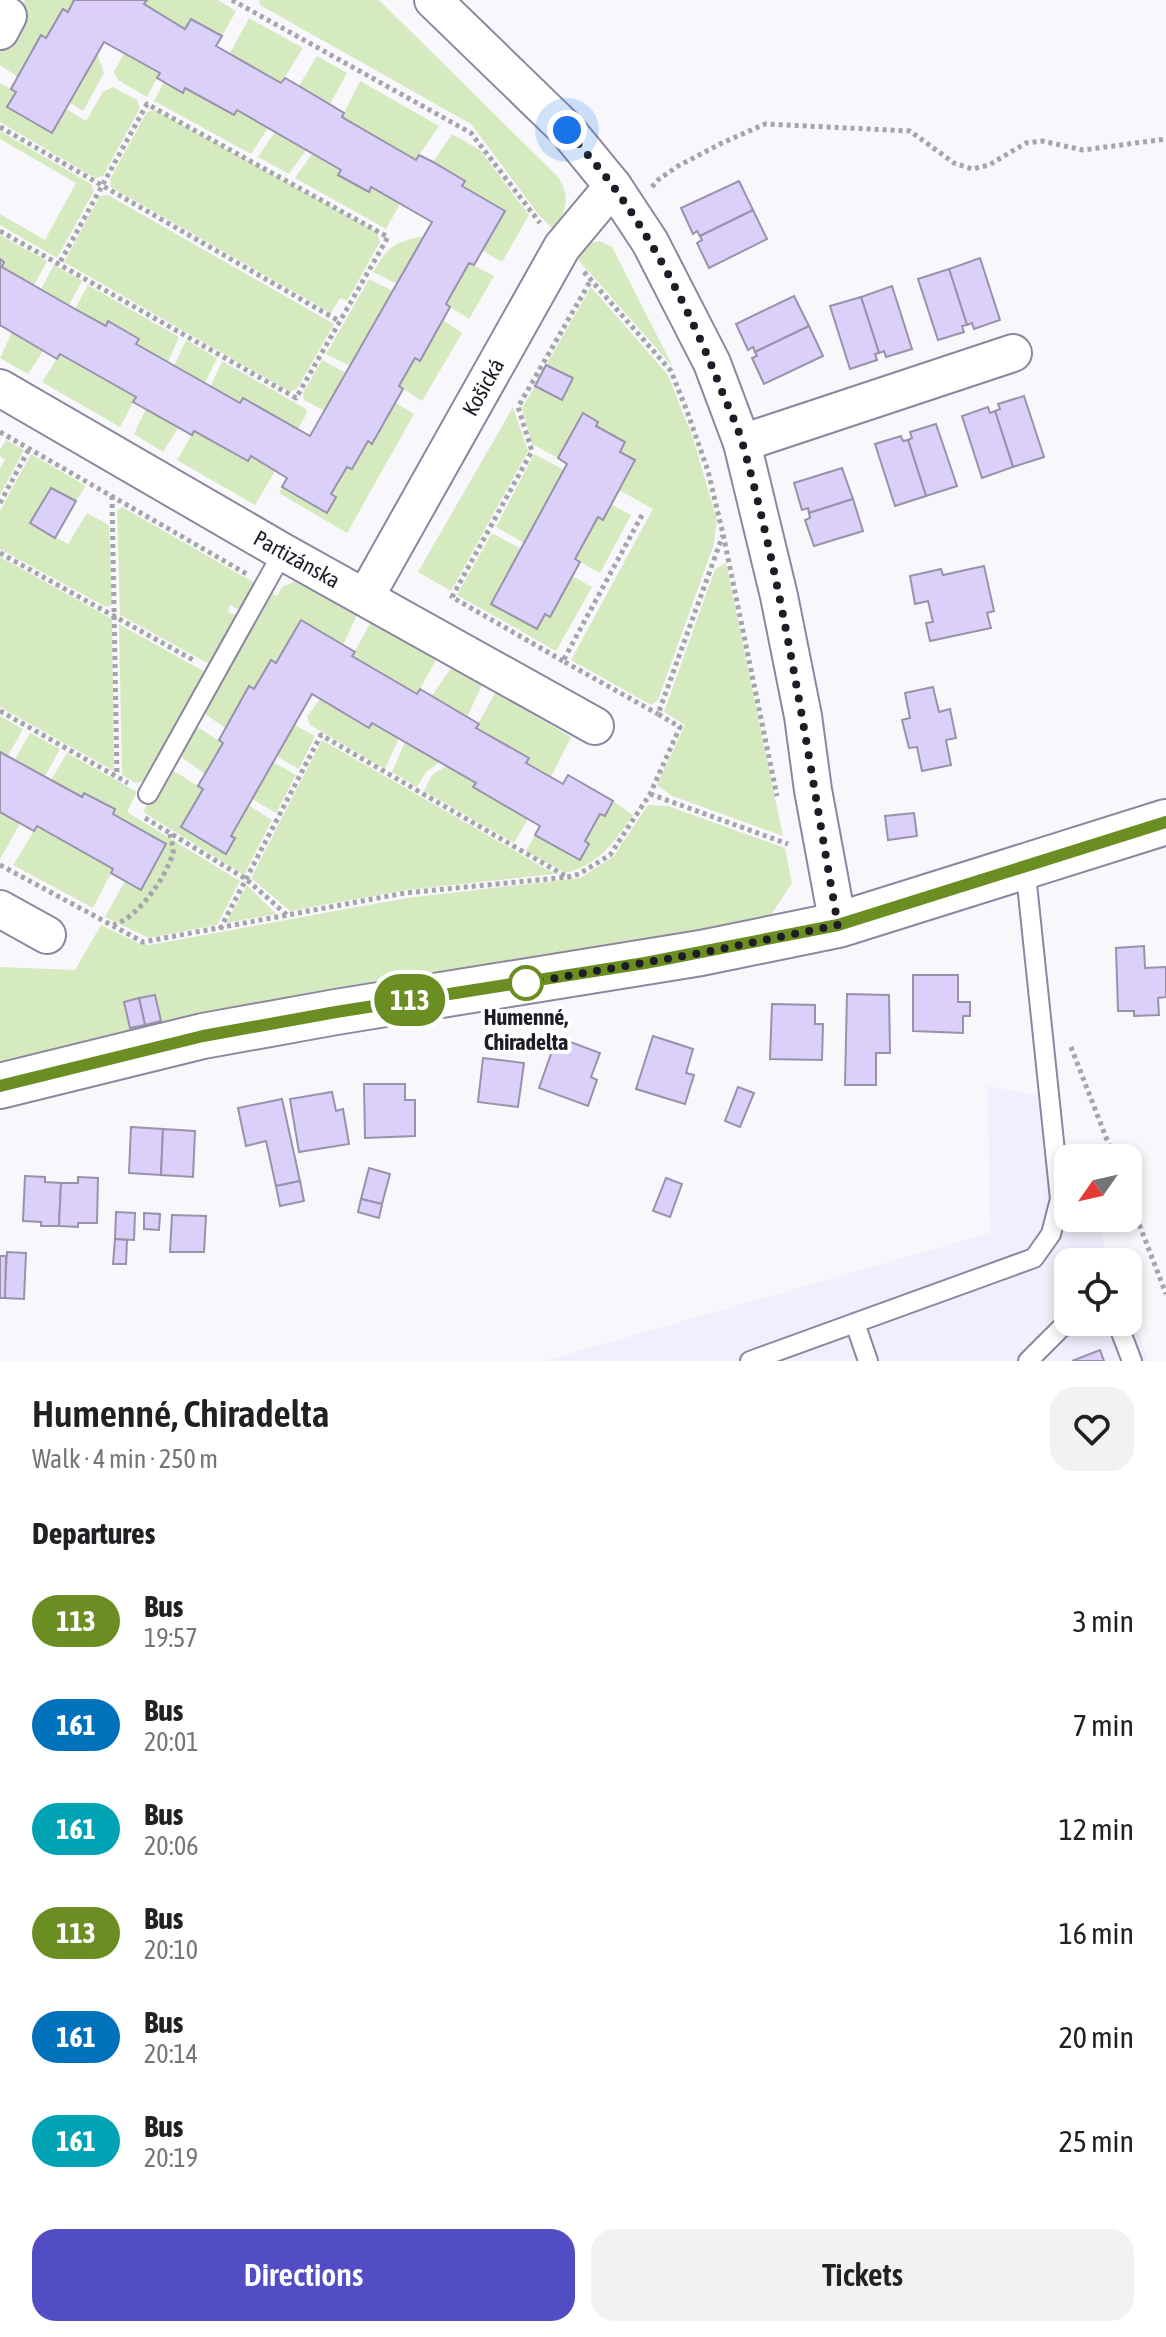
<!DOCTYPE html>
<meta charset="utf-8">
<style>
body{margin:0;font-family:"Asap Condensed",sans-serif;background:#f2f2f2;color:#202124;height:100vh;display:flex;flex-direction:column;font-size:30px;white-space:nowrap}
*{box-sizing:border-box;margin:0}
p{font-size:26px;color:#757577}
.icon{flex:none;width:44px;height:44px;fill:none;stroke:currentColor;stroke-width:2;stroke-linecap:round;stroke-linejoin:round}
.map{position:relative;height:1361px;overflow:hidden}
.drawer{display:flex;flex-direction:column;background:#fff;flex:1}
.drawer>*{flex:none}
.badge{padding:0 16px;border-radius:26px;font-size:28px;line-height:52px}
.needle{width:52px;rotate:236deg}
.fabs{position:absolute;left:1054px;top:1144px;display:grid;gap:16px}
.fabs a{display:grid;place-items:center;width:88px;height:88px;border-radius:16px;background:#fff;box-shadow:0 4px 12px #0003;font-size:40px}
.you{position:absolute;width:40px;height:40px;margin:-20px;border:6px solid #fff;border-radius:50%;background:#1a73e8;box-shadow:0 0 0 12px #1a73e833}
.map>.badge{position:absolute;translate:-50% -50%;box-shadow:0 0 0 4px #fff}
h2{padding:0 32px;font-size:30px;line-height:72px}
.round{display:grid;place-items:center;flex:none;width:84px;height:84px;border-radius:24px;background:#f2f2f2}
.headline{display:flex;align-items:center;justify-content:space-between;height:136px;padding:0 32px}
h1{font-size:38px;font-weight:600;line-height:60px}
.cta{display:flex;gap:16px;margin-top:auto;padding:16px 32px}
.cta a{flex:1;height:92px;border-radius:24px;background:#524dc4;color:#fff;font-size:32px;font-weight:600;line-height:92px;text-align:center}
.cta a+a{background:#f2f2f2;color:#202124}
ul{padding:0;list-style:none}
li{display:flex;align-items:center;gap:24px;height:104px;padding:0 32px}
li div{flex:1}
li b{display:block;font-size:30px}
li em{font-style:normal}
li .badge{min-width:88px;font-weight:700;text-align:center}
.map>svg:first-child{display:block}
.built{fill:#f1eefd}
.green{fill:#d6eac0}
.building{fill:#dad0fa;stroke:#9892ab;stroke-width:2}
.lines{fill:none;stroke-linecap:round;stroke-linejoin:round}
.lane-casing{stroke:#8c87a0;stroke-width:22}
.street-casing{stroke:#8c87a0;stroke-width:40}
.secondary-casing{stroke:#8c87a0;stroke-width:48}
.path{stroke:#a5a4ab;stroke-width:5;stroke-dasharray:4 4;stroke-linecap:butt}
.lane{stroke:#fff;stroke-width:18}
.street{stroke:#fff;stroke-width:36}
.secondary{stroke:#fff;stroke-width:44}
.line-casing{stroke:#fff;stroke-width:18}
.line{stroke:#6b8e23;stroke-width:12}
.walk{stroke:#1e1c26;stroke-width:8;stroke-dasharray:0 14.4}
.stop-dot{fill:#fff;stroke:#6b8e23;stroke-width:4}
.labels{text-anchor:middle;dominant-baseline:central;stroke-width:8;stroke-linejoin:round;paint-order:stroke}
.street-label{font-size:22px;fill:#1e1c26;stroke:#fff}
.stop-label{font-size:22px;font-weight:bold;fill:#1e1c26;stroke:#fff}
</style>
<div class="map">
<svg width="1166" height="1361" viewBox="0 0 1166 1361">
<rect width="100%" height="100%" fill="#f8f7fc"/>
<path class="built" d="M988 1086 1048 1097 1072 1158H1068V1218H1095L1111 1262H1068V1322H1128V1305L1149 1361H544L990 1233Z"/>
<g class="green">
<path d="M25 0H74L68 12 63 10 46 38 41 35 18 77 0 65V47Z"/>
<path d="M147 0H218L236 11 222 36 192 19 185 29 144 4Z"/>
<path d="M259 0H379L558 177C572 199 565 208 555 231L538 214 471 124 260 5Z"/>
<path d="M249 18 303 48 281 83 230 53Z"/>
<path d="M124 53 160 73 147 97 118 80 114 72Z"/>
<path d="M97 54 104 73 83 111 69 102Z"/>
<path d="M317 56 347 73 330 104 299 86Z"/>
<path d="M360 81 439 126 416 160 342 117Z"/>
<path d="M164 82 183 92 185 88 237 110 268 128 251 154 154 101Z"/>
<path d="M0 83 16 92 8 106 52 132 66 109 86 121 103 92 113 87 137 100 140 108 103 176 95 178 0 122Z"/>
<path d="M155 110 377 232 380 242 347 301 340 298 331 313 111 187 110 179 147 112Z"/>
<path d="M0 131 91 184 94 191 57 258 0 225V214L45 240 76 183 0 139Z"/>
<path d="M275 132 306 150 289 174 258 157Z"/>
<path d="M452 134 480 150 529 215 502 262 483 251 505 211 462 186 433 162Z"/>
<path d="M312 154 341 170 338 175 368 192 371 187 400 204 386 229 295 178Z"/>
<path d="M108 195 334 324 297 389 290 392 64 262 100 196Z"/>
<path d="M0 235 47 261 34 285 2 267 4 262 0 259Z"/>
<path d="M424 236 397 284 373 272C389 245 393 243 424 236Z"/>
<path d="M599 241 612 247 673 367 574 255 584 244Z"/>
<path d="M469 263 494 276 469 319 446 304Z"/>
<path d="M54 265 82 281 69 305 41 289Z"/>
<path d="M369 279 393 291 350 366 326 354Z"/>
<path d="M88 285 179 337 168 362 136 344 139 339 109 321 106 326 75 309Z"/>
<path d="M591 287 668 375 693 438 717 520 714 544 658 700 651 705 571 660 653 509 619 490 620 452 625 442 596 426 598 422 583 413 558 458 532 444 522 408 535 386 561 399 572 378 546 365Z"/>
<path d="M443 320 462 333 422 401 399 386 415 358 420 360Z"/>
<path d="M12 332 43 351 28 374 0 358Z"/>
<path d="M186 340 217 358 205 383 174 366Z"/>
<path d="M60 354 136 397 120 427 42 382Z"/>
<path d="M322 360 346 373 325 411 304 400 303 393Z"/>
<path d="M222 361 306 409 307 413 298 429 240 403 211 386Z"/>
<path d="M396 403 414 414 347 533 279 493 282 487 327 513 331 494 347 467 352 469 368 441 373 443Z"/>
<path d="M513 407 528 451 451 591 418 572Z"/>
<path d="M146 409 178 428 163 452 134 434Z"/>
<path d="M194 431 248 461 251 456 275 471 255 505 177 460Z"/>
<path d="M6 440 24 450 0 495V468L5 460 0 456V450Z"/>
<path d="M31 454 86 486 76 501 51 488 30 523 68 544 87 513 109 525 112 605 106 607 0 549V511Z"/>
<path d="M534 454 564 470 524 543 496 527Z"/>
<path d="M611 504 631 515 600 573 575 559 598 517 603 519Z"/>
<path d="M122 507 255 583 240 610 230 605 228 612 237 616 209 664 120 615 117 511Z"/>
<path d="M492 533 521 549 537 628 545 614 550 616 572 576 592 587 556 651 457 595Z"/>
<path d="M0 557 112 619 114 771 0 707Z"/>
<path d="M726 563 783 836 672 796 657 785 685 725 664 712 715 569Z"/>
<path d="M298 580 357 615 343 645 300 620 276 663 254 689 249 687 225 728 201 711 270 592 277 596 282 587Z"/>
<path d="M371 622 436 660 417 694 352 656Z"/>
<path d="M119 624 205 672 143 781 136 783 122 775Z"/>
<path d="M451 668 482 685 467 717 432 696Z"/>
<path d="M495 693 571 737 551 777 526 763 529 758 476 728Z"/>
<path d="M320 699 369 728 372 723 399 738 385 769 310 725 307 717Z"/>
<path d="M0 716 23 729 8 756 0 752Z"/>
<path d="M194 725 223 743 205 774 177 754Z"/>
<path d="M294 725 315 736 299 769 276 756Z"/>
<path d="M30 733 60 749 45 776 15 759Z"/>
<path d="M322 740 555 874 407 890 290 911 251 878Z"/>
<path d="M405 742 440 762 426 772 417 787 392 772Z"/>
<path d="M67 753 137 792 127 812 240 881 217 925 149 938 105 917 125 881 141 890 113 814 115 809 85 793 82 797 51 780Z"/>
<path d="M273 762 296 775 276 813 252 799Z"/>
<path d="M446 766 476 783 474 788 528 819 514 843 424 791 432 775Z"/>
<path d="M169 768 203 789 181 827 225 854 235 838 231 836 248 805 272 820 244 875 143 812Z"/>
<path d="M613 801 633 815C615 841 598 866 565 873L526 851 535 835 580 860 589 844 585 841 600 814 605 816Z"/>
<path d="M648 805 668 806 785 848 792 883 771 915C626 948 479 964 333 989 221 1009 111 1036 0 1061V967L75 970 101 925 138 943 149 945 407 898 580 878 613 857Z"/>
<path d="M0 812 20 823 1 858H0Z"/>
<path d="M37 826 113 869 93 908 13 865Z"/>
<path d="M247 885 276 914 226 923Z"/>
</g>
<g class="building">
<path d="M74 0H147L144 4 185 29 191 19 222 36 216 46 281 83 285 78 299 86 344 113 342 117 416 160 419 155 433 162 465 181 462 186 505 211 474 265 469 263 446 304 450 307 420 361 415 358 399 386 403 389 372 444 368 441 352 469 347 467 331 494 336 497 327 513 282 487 287 478 251 456 248 461 194 431 192 435 133 402 136 397 60 354 57 359 0 325V259L4 262 2 267 75 309 106 326 108 321 139 339 136 344 240 403 243 398 310 436 432 222 371 187 369 192 338 175 341 170 237 110 234 115 185 88 183 93 157 78 160 73 104 42 52 133 7 107 16 92 11 89 41 35 46 38 63 9 68 12Z"/>
<path d="M739 181 753 210 700 236 697 231 693 234 681 208Z"/>
<path d="M753 210 767 239 709 268 697 243 702 240 700 236Z"/>
<path d="M980 258 1000 320 974 329 972 323 967 325 949 269Z"/>
<path d="M949 269 967 325 962 326 964 332 938 340 918 279Z"/>
<path d="M892 286 912 349 886 357 884 351 879 353 861 297Z"/>
<path d="M794 296 809 326 755 352 753 347 748 350 736 324Z"/>
<path d="M861 297 879 353 875 354 877 360 850 369 830 306Z"/>
<path d="M809 326 823 356 764 384 752 358 757 356 755 352Z"/>
<path d="M546 365 573 378 562 400 535 386Z"/>
<path d="M1024 396 1044 457 1013 467 995 411 1000 409 998 404Z"/>
<path d="M988 407 990 413 995 411 1013 467 982 478 962 416Z"/>
<path d="M583 413 598 422 596 426 625 442 620 452 635 460 603 520 598 517 575 559 580 562 550 617 545 614 537 629 491 604 567 464 558 458Z"/>
<path d="M936 424 957 486 926 496 908 440 912 438 910 432Z"/>
<path d="M901 436 903 441 908 440 926 496 895 506 875 444Z"/>
<path d="M842 468 853 499 809 513 808 508 802 510 794 483Z"/>
<path d="M51 488 76 501 55 538 30 523Z"/>
<path d="M853 499 863 531 814 546 805 520 810 518 809 513Z"/>
<path d="M984 566 994 611 987 613 991 628 930 641 926 623 933 622 928 601 915 604 910 576 941 569 943 575Z"/>
<path d="M301 620 355 652 352 656 417 694 420 689 479 724 476 728 529 758 526 763 563 784 568 775 613 801 605 816 600 814 585 841 589 844 580 860 535 835 540 826 473 787 476 783 372 723 369 728 312 694 231 836 235 838 226 854 181 827 203 789 198 786 223 743 219 740 249 686 254 689 271 660 276 663Z"/>
<path d="M933 687 939 712 950 709 956 738 946 740 951 765 922 771 917 747 909 748 902 720 910 718 905 693Z"/>
<path d="M0 752 82 797 84 793 115 809 113 814 166 844 141 890 111 873 113 869 37 826 34 831 0 812Z"/>
<path d="M914 813 917 836 888 840 885 816Z"/>
<path d="M1144 946 1145 968 1166 967V997L1158 998 1159 1015 1134 1016V1011H1118L1116 948Z"/>
<path d="M913 975H958V1002H970V1016H963V1033L913 1031Z"/>
<path d="M847 994 889 995 890 1053H876V1085H845Z"/>
<path d="M155 995 161 1021 145 1025 139 998Z"/>
<path d="M139 998 145 1025 130 1028 124 1002Z"/>
<path d="M772 1004 815 1005V1024H823L822 1060 770 1059Z"/>
<path d="M653 1036 693 1049 686 1073 694 1075 685 1104 636 1089Z"/>
<path d="M557 1037 600 1053 591 1077 597 1080 588 1106 539 1088Z"/>
<path d="M483 1058 524 1063 518 1107 478 1102Z"/>
<path d="M364 1084H405V1100H415V1136L365 1138Z"/>
<path d="M738 1087 754 1093 740 1127 725 1121Z"/>
<path d="M332 1092 336 1111 343 1109 349 1144 299 1152 290 1099Z"/>
<path d="M282 1099 300 1181 276 1186 266 1141 246 1146 238 1108Z"/>
<path d="M131 1127 163 1129 161 1175 129 1173Z"/>
<path d="M163 1129 195 1131 193 1177 161 1175Z"/>
<path d="M369 1168 390 1174 382 1204 361 1199Z"/>
<path d="M25 1176 45 1177V1182L61 1183 59 1226H41V1222L23 1221Z"/>
<path d="M78 1177 98 1178 97 1223H78V1227L59 1226 61 1183H78Z"/>
<path d="M666 1178 682 1184 670 1217 653 1211Z"/>
<path d="M300 1181 304 1201 280 1206 276 1186Z"/>
<path d="M361 1199 382 1204 379 1218 358 1212Z"/>
<path d="M116 1212 135 1213 134 1240 115 1239Z"/>
<path d="M144 1213 160 1214 159 1230 144 1229Z"/>
<path d="M172 1215 206 1216 204 1252H170Z"/>
<path d="M115 1239 127 1240 126 1264H113Z"/>
<path d="M7 1252 26 1253 24 1299 4 1298Z"/>
<path d="M0 1256H6L5 1298H0Z"/>
<path d="M1100 1350 1104 1361H1072Z"/>
</g>
<g class="lines">
<g class="lane-casing">
<g id="lane">
<path d="M148 794 283 552"/>
<path d="M1117 1322 1132 1361"/>
<path d="M855 1323 868 1361"/>
<path d="M750 1361 1034 1258 1051 1234 1060 1199 1025 865"/>
<path d="M1028 1361 1062 1327 1077 1322"/>
</g>
</g>
<g class="street-casing">
<g id="street">
<path d="M433 0 567 130 613 186 650 242 712 363 742 443 779 596 803 716 813 790 838 925"/>
<path d="M0 31 8 16"/>
<path d="M0 388 283 552 595 726"/>
<path d="M742 443 1013 353"/>
<path d="M366 596 562 247 613 186"/>
<path d="M0 909 47 935"/>
</g>
</g>
<g class="secondary-casing">
<path id="secondary" d="M0 1086 203 1036 336 1012 701 953 838 925 1166 822"/>
</g>
<g class="path">
<path d="M232 0 471 133 540 223"/>
<path d="M0 127 339 321"/>
<path d="M652 187 658 180 678 166 722 143 765 124 910 131 954 163 972 169 989 165 1026 143 1042 141 1083 150 1166 139"/>
<path d="M0 231 296 398 388 237 147 104 59 264"/>
<path d="M584 272 671 371 687 411 708 471 723 534 777 796"/>
<path d="M0 432 247 574"/>
<path d="M112 496 117 776"/>
<path d="M0 503 29 449"/>
<path d="M642 515 563 661 658 714"/>
<path d="M0 553 195 661"/>
<path d="M563 661 452 597 532 451 518 407 591 280"/>
<path d="M0 711 128 783"/>
<path d="M650 794 788 844"/>
<path d="M145 818 246 879 288 916"/>
<path d="M0 865 143 942 405 893 568 877 579 874 610 855 650 794 680 727 658 714 723 535"/>
<path d="M113 925C138 918 166 877 173 853 174 847 171 840 170 834"/>
<path d="M220 929 321 735 567 877"/>
<path d="M1071 1047 1114 1158"/>
<path d="M1128 1195 1166 1294"/>
</g>
<use href="#lane" class="lane"/>
<use href="#street" class="street"/>
<use href="#secondary" class="secondary"/>
</g>
<g class="lines">
<g class="line-casing">
<path id="line" d="M0 1086 203 1036 336 1012 645 963 838 925 1166 822"/>
</g>
<use href="#line" class="line"/>
<path class="walk" d="M526 983 701 953 838 925C809 765 787 602 743 445 738 427 730 411 723 394 695 322 659 249 613 186 599 167 582 149 567 130"/>
</g>
<circle class="stop-dot" cx="526" cy="983" r="16"/>
<g class="labels">
<g class="street-label">
<text transform="translate(483 387) rotate(-61)">Košická</text>
<text transform="translate(297 559) rotate(29)">Partizánska</text>
</g>
<g class="stop-label">
<text x="526" y="1017">Humenné,<tspan x="526" dy="25">Chiradelta</tspan></text>
</g>
</g>
</svg>
<div class="fabs">
<a><svg class="needle" viewBox="-14 -14 28 28"><path d="M0-13l5 13h-10z" fill="#e53935"/><path d="M0 13l5-13h-10z" fill="#757577"/></svg></a>
<a><svg class="icon" aria-label="locate" viewBox="0 0 24 24"><circle cx="12" cy="12" r="6"/><path d="M12 2v4M12 18v4M2 12h4M18 12h4"/></svg></a>
</div>
<div class="you" style="left:567px;top:130px"></div>
<b class="badge" style="left:410px;top:1000px;background:#6b8e23;color:#fff">113</b>
</div>
<section class="drawer">
<div class="headline"><div><h1>Humenné, Chiradelta</h1><p>Walk · 4 min · 250 m</p></div><a class="round"><svg class="icon" aria-label="heart" viewBox="0 0 24 24"><path d="M12 20l-8-8c-3-5 5-10 8-4 3-6 11-1 8 4z"/></svg></a></div>
<h2>Departures</h2>
<ul>
<li><span class="badge" style="background:#6b8e23;color:#fff">113</span><div><b>Bus</b><p>19:57</p></div><em>3 min</em></li>
<li><span class="badge" style="background:#0072bc;color:#fff">161</span><div><b>Bus</b><p>20:01</p></div><em>7 min</em></li>
<li><span class="badge" style="background:#00a3b4;color:#fff">161</span><div><b>Bus</b><p>20:06</p></div><em>12 min</em></li>
<li><span class="badge" style="background:#6b8e23;color:#fff">113</span><div><b>Bus</b><p>20:10</p></div><em>16 min</em></li>
<li><span class="badge" style="background:#0072bc;color:#fff">161</span><div><b>Bus</b><p>20:14</p></div><em>20 min</em></li>
<li><span class="badge" style="background:#00a3b4;color:#fff">161</span><div><b>Bus</b><p>20:19</p></div><em>25 min</em></li>
</ul>
<div class="cta"><a>Directions</a><a>Tickets</a></div>
</section>
